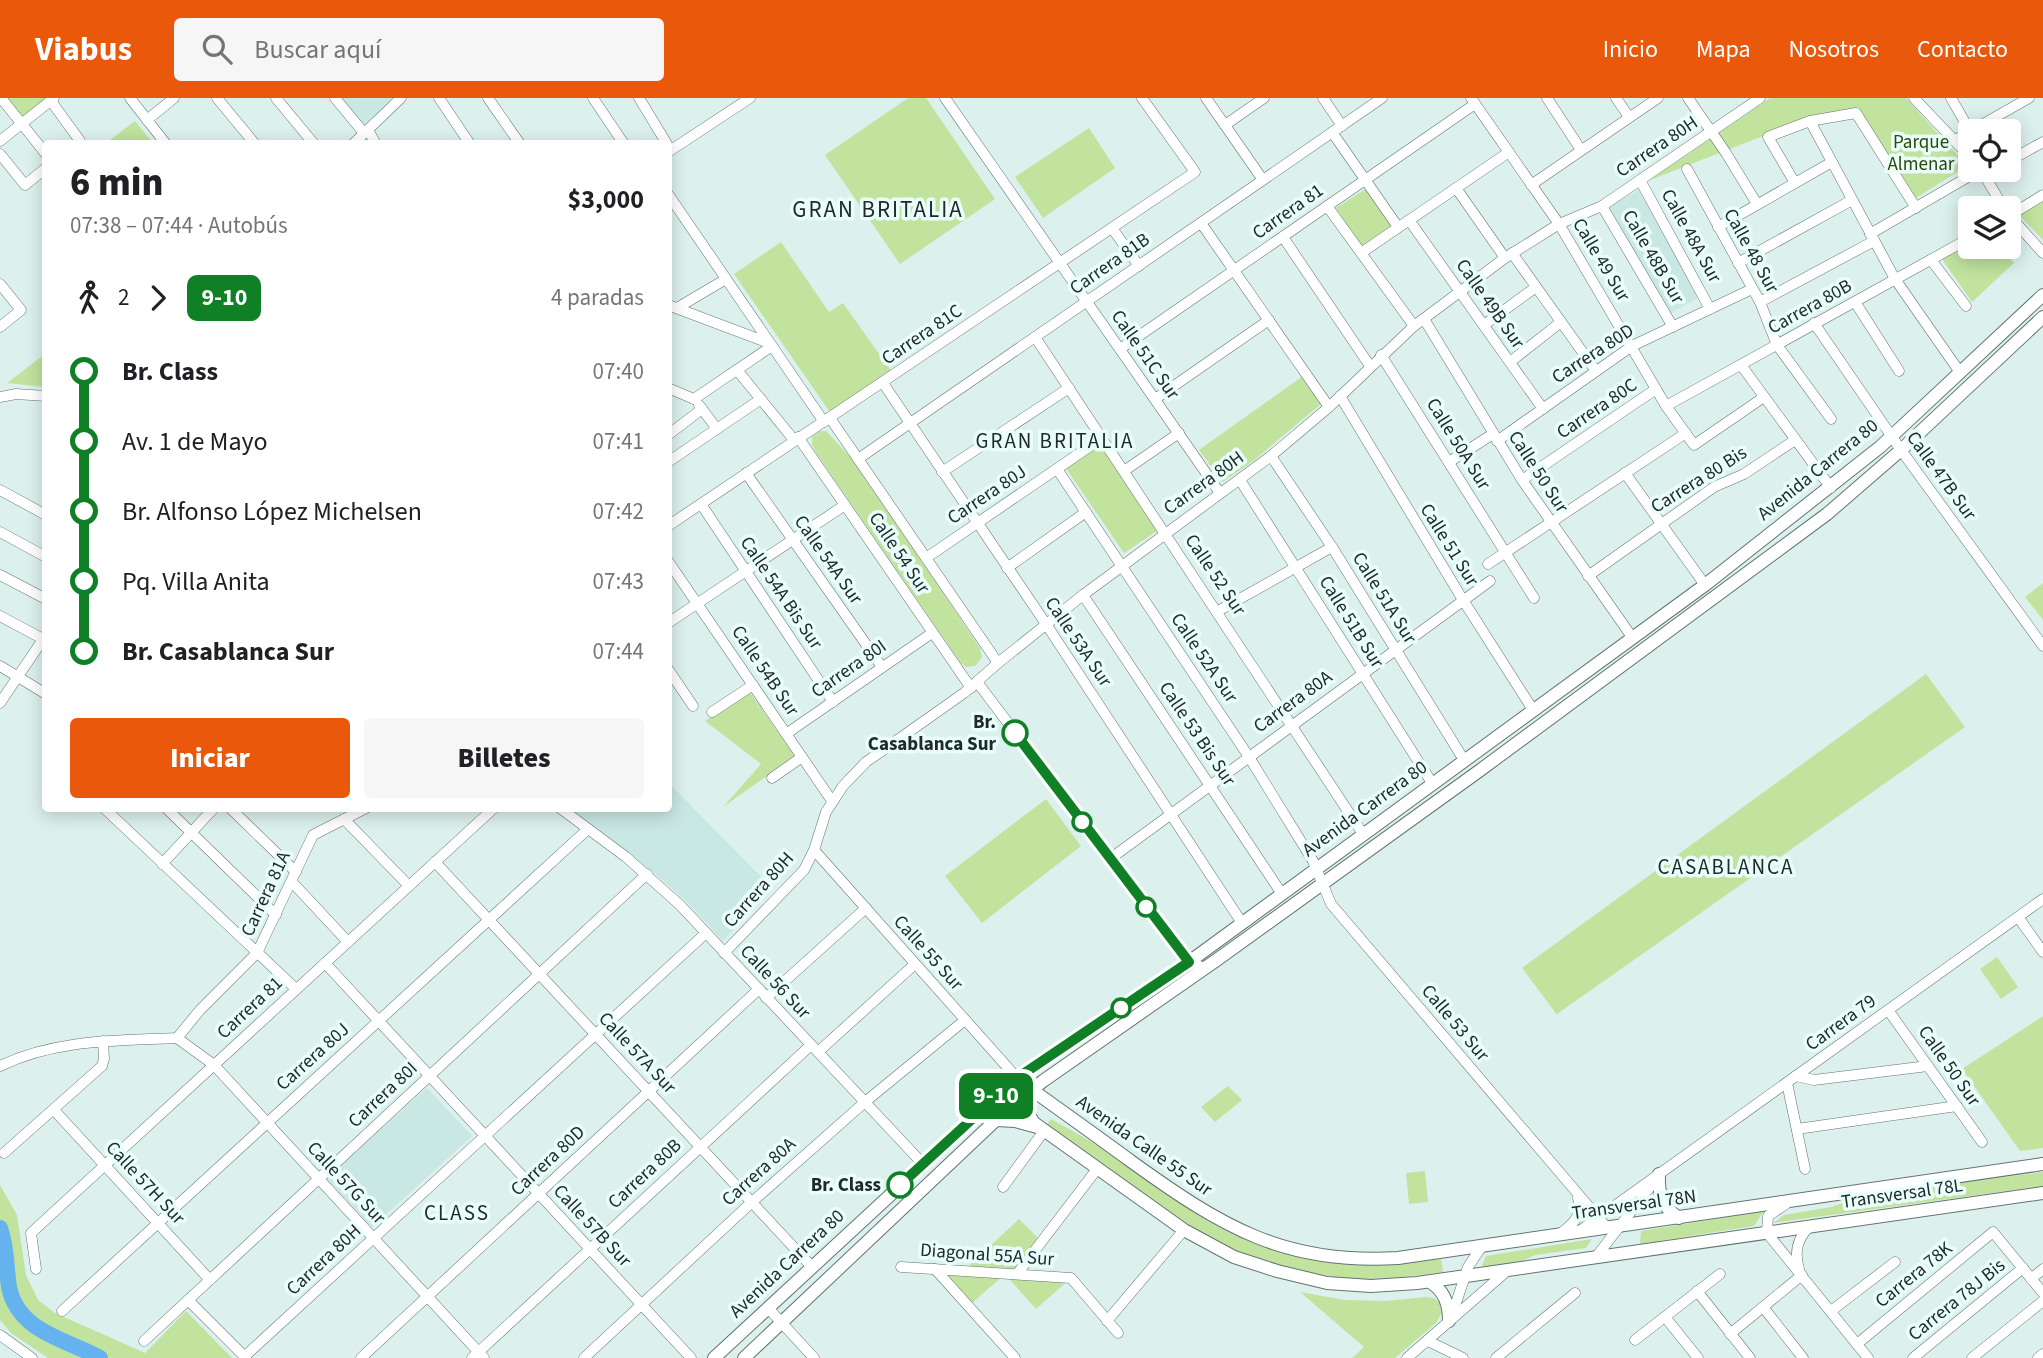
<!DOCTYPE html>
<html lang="es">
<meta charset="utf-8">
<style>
body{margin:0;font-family:"Source Sans 3",sans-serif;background:#f6f6f6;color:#202124;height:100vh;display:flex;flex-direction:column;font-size:26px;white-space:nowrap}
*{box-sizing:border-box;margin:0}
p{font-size:23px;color:#757577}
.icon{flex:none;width:38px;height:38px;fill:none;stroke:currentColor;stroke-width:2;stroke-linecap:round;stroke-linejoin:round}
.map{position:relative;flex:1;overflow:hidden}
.side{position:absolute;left:42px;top:42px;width:630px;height:672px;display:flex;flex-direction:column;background:#fff;border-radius:7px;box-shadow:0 4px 18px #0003}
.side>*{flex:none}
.badge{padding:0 14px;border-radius:10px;font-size:24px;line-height:46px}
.tools{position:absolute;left:1958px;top:21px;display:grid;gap:14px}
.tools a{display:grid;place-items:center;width:63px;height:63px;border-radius:7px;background:#fff;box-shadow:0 4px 18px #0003;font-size:35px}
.map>.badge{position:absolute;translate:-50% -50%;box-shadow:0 0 0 4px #fff}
.legs{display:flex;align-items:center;gap:10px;height:77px;padding:0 28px;font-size:23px}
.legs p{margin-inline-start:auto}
.headline{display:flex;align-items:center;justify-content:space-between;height:119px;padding:0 28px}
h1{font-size:38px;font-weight:800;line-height:52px}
.button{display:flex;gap:14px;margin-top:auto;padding:14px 28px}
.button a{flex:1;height:80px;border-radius:7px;background:#ea580c;color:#fff;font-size:28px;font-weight:800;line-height:80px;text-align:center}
.button a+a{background:#f6f6f6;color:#202124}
ul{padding:0 28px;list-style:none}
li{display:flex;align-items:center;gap:24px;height:70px;font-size:26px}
li i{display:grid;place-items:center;width:10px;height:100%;margin:0 9px;background:currentColor}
li i::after{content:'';width:18px;height:18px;margin:-9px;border:5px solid;border-radius:50%;background:#fff}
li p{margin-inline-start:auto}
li:first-child i{background:linear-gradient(#0000 50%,currentColor 0)}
li:last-child i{background:linear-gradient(currentColor 50%,#0000 0)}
header{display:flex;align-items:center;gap:42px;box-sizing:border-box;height:98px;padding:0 35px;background:#ea580c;color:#fff}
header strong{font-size:33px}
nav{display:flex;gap:38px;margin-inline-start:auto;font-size:24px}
.search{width:490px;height:63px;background:#f6f6f6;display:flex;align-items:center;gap:18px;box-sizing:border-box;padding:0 24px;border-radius:7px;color:#757577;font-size:26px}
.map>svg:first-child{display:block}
.built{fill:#c9e7e3}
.green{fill:#c1e39e}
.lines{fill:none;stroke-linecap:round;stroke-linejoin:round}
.river{stroke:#64b3ee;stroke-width:16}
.minor-casing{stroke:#627471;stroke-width:11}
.major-casing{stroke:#627471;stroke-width:14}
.minor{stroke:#fff;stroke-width:10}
.major{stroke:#fff;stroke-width:12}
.line-1-casing{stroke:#fff;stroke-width:16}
.line-1{stroke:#0f8026;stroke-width:10}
.stop-1-dot{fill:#fff;stroke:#0f8026;stroke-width:3.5}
.labels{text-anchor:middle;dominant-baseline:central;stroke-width:7;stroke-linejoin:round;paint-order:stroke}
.park-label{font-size:19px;fill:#2f470b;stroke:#e9fefb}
.street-label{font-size:19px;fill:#222a29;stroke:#e9fefb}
.stop-label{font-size:19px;font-weight:bold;fill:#222a29;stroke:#e9fefb;text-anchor:end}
.neighbourhood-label{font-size:21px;letter-spacing:2px;fill:#222a29;stroke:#e9fefb}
.quarter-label{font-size:23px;letter-spacing:2px;fill:#222a29;stroke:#e9fefb}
</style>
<header>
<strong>Viabus</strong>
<div class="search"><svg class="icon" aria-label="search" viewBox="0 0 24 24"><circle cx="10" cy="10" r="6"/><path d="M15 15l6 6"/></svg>Buscar aquí</div>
<nav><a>Inicio</a><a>Mapa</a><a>Nosotros</a><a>Contacto</a></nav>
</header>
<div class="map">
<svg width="2043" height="1260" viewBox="0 0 2043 1260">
<rect width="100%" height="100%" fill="#dcf1ee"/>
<g class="built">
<path d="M339 0H394L363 28Z"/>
<path d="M1639 92 1698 200 1669 216 1609 108Z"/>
<path d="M669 685 770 788 723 843 687 804 651 772 568 711 668 710Z"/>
<path d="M427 990 472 1038 372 1129 327 1080Z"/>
</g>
<g class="green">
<path d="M8 0H48L24 20Z"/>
<path d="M908 0H926L995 101 900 166 825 57Z"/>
<path d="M1770 0H1906L1967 68 1916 100 1858 9 1807 21 1650 82Z"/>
<path d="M135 23 153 45H106Z"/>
<path d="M1089 30 1115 70 1043 120 1015 79Z"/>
<path d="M1367 90 1394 129 1363 150 1336 110Z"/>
<path d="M2043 101V142L2018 116Z"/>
<path d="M781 144 829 214 843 205 894 277 832 317 734 176Z"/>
<path d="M1970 144V149H2000L2014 165 1972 204 1942 161Z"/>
<path d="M45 256V289L7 285Z"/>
<path d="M1303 278 1321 306 1253 363 1223 384 1199 352Z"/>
<path d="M820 333H826L855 364 980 550 982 559 975 568 966 569 960 564 817 356 812 347V339Z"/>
<path d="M1100 344 1160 431 1124 455 1065 369Z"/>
<path d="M2043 485V522L2025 499Z"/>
<path d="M1926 576 1965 629 1557 916 1558 918 1522 870Z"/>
<path d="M749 593 795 658 723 709 761 666 705 623Z"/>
<path d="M1046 701 1081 748 982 825 945 778Z"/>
<path d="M1997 859 2018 889 2001 901 1980 871Z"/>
<path d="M2043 918V1050L2020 1053 1962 971Z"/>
<path d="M1228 988 1242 1002 1215 1024 1201 1009Z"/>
<path d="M1051 1021C1071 1032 1091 1043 1111 1056 1148 1080 1182 1110 1222 1131 1291 1166 1365 1171 1441 1161L1443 1174C1412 1178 1379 1183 1347 1180 1314 1177 1279 1169 1248 1158 1208 1144 1172 1117 1138 1092 1107 1070 1076 1049 1047 1026Z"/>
<path d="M1425 1073 1428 1104 1409 1106 1406 1075Z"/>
<path d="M2043 1074V1088L1773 1125 1784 1117 1831 1109 1863 1098Z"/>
<path d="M0 1087 17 1117 26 1177 38 1202 55 1215 145 1255 186 1213 232 1260H48L11 1235 0 1222Z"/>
<path d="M1764 1113 1754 1128 1640 1146 1641 1133Z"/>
<path d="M1019 1121 1042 1144 1018 1176 1071 1180 1036 1211 1005 1176 971 1206 942 1175 960 1176Z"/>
<path d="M1592 1141 1586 1150 1535 1157 1522 1163 1481 1170 1486 1158Z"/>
<path d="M1300 1194 1345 1202 1386 1203 1426 1199 1434 1200 1440 1206 1441 1216 1436 1225 1395 1260H1352L1364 1249Z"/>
</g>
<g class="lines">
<path class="river" d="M0 1130C7 1149 6 1170 9 1189 18 1234 66 1241 100 1260"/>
<g class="minor-casing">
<g id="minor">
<path d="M1 0 46 56"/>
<path d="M130 0 166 46"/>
<path d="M217 0 255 46"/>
<path d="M276 0 314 46"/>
<path d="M335 0 364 35"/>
<path d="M439 0 470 46"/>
<path d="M488 0 520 46"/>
<path d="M593 0 624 46"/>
<path d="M639 0 667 46"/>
<path d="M945 0 1220 395"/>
<path d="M1206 0 1263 82"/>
<path d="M1323 0 1342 28"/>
<path d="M1471 0 1559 126 1666 308 1694 347 1764 299"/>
<path d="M1547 0 1581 52"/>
<path d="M1616 0 1629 19"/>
<path d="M1688 0 1726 55 1757 106"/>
<path d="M1914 0 1970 59"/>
<path d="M1951 0 1970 33"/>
<path d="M51 3 80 43 76 46"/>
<path d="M147 22 174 0"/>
<path d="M1810 23 1895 181 1959 273"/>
<path d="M1225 27 1264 0"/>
<path d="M368 32 376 46"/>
<path d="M1332 34 1398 129"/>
<path d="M1955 42 2029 0"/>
<path d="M0 43 54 0"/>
<path d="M353 46 401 0"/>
<path d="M668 54 750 0"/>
<path d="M0 56 25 87 46 70"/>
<path d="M2009 63 2043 44"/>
<path d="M1687 71 1760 204 1777 247 1831 321"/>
<path d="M1981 72 2004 110"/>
<path d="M1640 82 1710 211"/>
<path d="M1795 85 1768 39 1810 23 1856 15 1916 110"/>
<path d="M1531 87 1658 0"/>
<path d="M1456 90 1505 160"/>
<path d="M668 96 824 324"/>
<path d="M1327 108 1414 228"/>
<path d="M1602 108 1673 229"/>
<path d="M2009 117 2043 155"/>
<path d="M2009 118 2043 97"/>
<path d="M1409 122 1543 311"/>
<path d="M1201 125 1329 309"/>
<path d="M1718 129 1832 64"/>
<path d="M1112 130 1139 168"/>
<path d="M1870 136 1980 72"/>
<path d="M1283 139 1370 268"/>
<path d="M1361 155 1509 54"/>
<path d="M1512 155 1596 273"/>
<path d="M1931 162 1966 208"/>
<path d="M1738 165 1852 102"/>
<path d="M1760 204 1874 143"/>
<path d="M1855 204 1899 273"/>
<path d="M668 207 769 245"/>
<path d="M677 210 726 181"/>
<path d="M1424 221 1522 382 1632 539"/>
<path d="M1814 225 1901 352 2043 548"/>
<path d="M1484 227 1536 189"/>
<path d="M0 229 21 212 0 186"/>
<path d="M1035 239 1363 736"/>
<path d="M1120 251 1475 6"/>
<path d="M1381 257 1534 500"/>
<path d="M1510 264 1561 224"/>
<path d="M1741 267 1831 390"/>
<path d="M737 272 794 342"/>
<path d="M883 285 1046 526 1242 825"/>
<path d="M668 290 694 301"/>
<path d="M1340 298 1463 502 1533 612"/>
<path d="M0 299 16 296 46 298"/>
<path d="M694 301 772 248"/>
<path d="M1155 301 1269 222"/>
<path d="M699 307 717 331"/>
<path d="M1666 308 1970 140"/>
<path d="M830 320 998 565"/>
<path d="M668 337 702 311"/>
<path d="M798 339 971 590"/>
<path d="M1497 343 1632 248 1752 191"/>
<path d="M1271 358 1332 449 1464 662"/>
<path d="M858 361 1382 0"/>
<path d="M668 364 761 301"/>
<path d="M1449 364 1493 336"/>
<path d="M1057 371 1249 659 1313 763 1331 806 1607 1130"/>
<path d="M1124 373 1179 335"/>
<path d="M942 374 1069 290"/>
<path d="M746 375 882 569"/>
<path d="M1625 375 1705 487"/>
<path d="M1240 382 1432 685"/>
<path d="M1522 382 1656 291"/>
<path d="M0 392 46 417"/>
<path d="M701 406 833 604"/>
<path d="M668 428 1195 74 1142 0"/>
<path d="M0 434 46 459"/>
<path d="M926 460 1102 340"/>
<path d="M668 463 832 703"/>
<path d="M1488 466 1686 335"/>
<path d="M1007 470 1086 414"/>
<path d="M0 477 46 501"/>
<path d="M1588 478 1714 389 1744 376 1795 342"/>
<path d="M1083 497 1282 796"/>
<path d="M1218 513 1332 449"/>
<path d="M0 518 43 541"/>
<path d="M668 525 845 407"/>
<path d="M0 568 46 596"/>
<path d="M668 571 693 608"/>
<path d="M977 584 1189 864 1204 870"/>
<path d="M0 605 46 537"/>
<path d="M712 614 753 587"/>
<path d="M786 636 932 535"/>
<path d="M772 680 802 659"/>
<path d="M104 710 296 891"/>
<path d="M166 710 276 817"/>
<path d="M230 710 296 774"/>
<path d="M560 710 626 759 680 807 923 1066"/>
<path d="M344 721 409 788"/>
<path d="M814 752 1017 980"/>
<path d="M1118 755 1490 483"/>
<path d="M435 764 812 1169"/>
<path d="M162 766 214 710"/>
<path d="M292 784 348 844"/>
<path d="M2018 819 2043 854"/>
<path d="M724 855 804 772 814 752 826 714 843 688 866 664 964 595 998 565 1083 497 1271 358 1329 309 1414 228 1505 160 1559 126 1602 108 1760 0"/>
<path d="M325 865 691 1260"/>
<path d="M766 900 866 810"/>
<path d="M1888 912 1982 1044"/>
<path d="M177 940 214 967 484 1260"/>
<path d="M177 940 200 912 257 855 313 737 366 710"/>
<path d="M818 954 915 866"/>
<path d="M0 968C56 941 117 943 177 940"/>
<path d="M1796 978 1814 982 1928 968"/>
<path d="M1787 985 1805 1071"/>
<path d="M54 1012 210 1182"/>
<path d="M1797 1031 1957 1008"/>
<path d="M4 1055 102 968 104 961 103 943"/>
<path d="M1003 1089 1044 1033"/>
<path d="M1786 1106 1768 1118 1767 1135 1868 1260"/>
<path d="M1581 1132 2043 801"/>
<path d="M1560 1136C1573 1126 1583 1118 1578 1100"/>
<path d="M1596 1159 1653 1085"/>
<path d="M901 1169 1071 1180 1118 1235"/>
<path d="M36 1171 31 1135 494 710"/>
<path d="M935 1171 1015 1260"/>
<path d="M1799 1171C1794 1154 1797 1141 1809 1129"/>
<path d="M1017 1176 1097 1071"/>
<path d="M2031 1181 2043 1171"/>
<path d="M1697 1193 1750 1260"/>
<path d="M188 1202 246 1260"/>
<path d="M1763 1209 1803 1260"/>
<path d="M768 1210 814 1260"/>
<path d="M62 1213 588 731"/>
<path d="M1831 1213 1895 1164"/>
<path d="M1665 1219 1698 1260"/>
<path d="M1451 1220 1468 1169 1482 1148"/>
<path d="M1107 1223 1184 1132"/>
<path d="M1730 1236 1802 1177"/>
<path d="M0 1237 32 1260"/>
<path d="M1635 1242 1720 1176"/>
<path d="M144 1243 647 776"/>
<path d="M1428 1243 1463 1260"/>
<path d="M1857 1246 1993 1134 2043 1195"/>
<path d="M244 1259 706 835"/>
<path d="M361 1260 759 891"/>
<path d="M472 1260 811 947"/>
<path d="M584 1260 752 1104 865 1004 965 922"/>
<path d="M1407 1260 1508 1172"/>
<path d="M1496 1260 1575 1195"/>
<path d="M1913 1260 2023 1170"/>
<path d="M1972 1260 2043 1203"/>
<path d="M2038 1260 2043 1256"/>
</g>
</g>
<g class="major-casing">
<g id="major">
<path d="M1017 980 1019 1002 1034 1025 1184 1132 1234 1159 1277 1173 1327 1185 1371 1188 1417 1185 2043 1095"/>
<path d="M1028 989C1063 1014 1098 1039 1132 1064 1221 1128 1284 1167 1398 1160L2043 1066"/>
<path d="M996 1022 1015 1023 1037 1029"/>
<path d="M1659 1076C1658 1096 1662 1109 1679 1120"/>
<path d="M1430 1184C1445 1193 1449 1207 1449 1223"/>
<path d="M714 1260 1017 980 1189 864 1705 487 1880 349 2043 197"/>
<path d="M744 1260 996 1022 1043 983 1218 861 1479 673 1827 416 1901 352 2043 219"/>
</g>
</g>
<use href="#minor" class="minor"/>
<use href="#major" class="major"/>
</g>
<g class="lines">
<g class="line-1-casing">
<path id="line-1" d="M900 1087 1017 980 1189 864 1015 635"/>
</g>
<use href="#line-1" class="line-1"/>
</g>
<g class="stop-1-dot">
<circle cx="1015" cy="635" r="12"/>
<circle cx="1082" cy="724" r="9"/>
<circle cx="1146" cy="809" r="9"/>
<circle cx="1121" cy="910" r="9"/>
<circle cx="900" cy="1087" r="12"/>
</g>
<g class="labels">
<g class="park-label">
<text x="1921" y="44">Parque<tspan x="1921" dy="22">Almenar</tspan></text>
</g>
<g class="street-label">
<text transform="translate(1657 49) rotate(-34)">Carrera 80H</text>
<text transform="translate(1288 114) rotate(-35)">Carrera 81</text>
<text transform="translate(1691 138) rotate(61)">Calle 48A Sur</text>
<text transform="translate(1751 153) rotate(61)">Calle 48 Sur</text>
<text transform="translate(1653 159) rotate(60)">Calle 48B Sur</text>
<text transform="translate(1601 162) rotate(59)">Calle 49 Sur</text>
<text transform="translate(1110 166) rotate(-35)">Carrera 81B</text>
<text transform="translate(1490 206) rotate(55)">Calle 49B Sur</text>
<text transform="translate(1810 209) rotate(-29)">Carrera 80B</text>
<text transform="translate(922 237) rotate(-34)">Carrera 81C</text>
<text transform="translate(1593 256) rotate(-33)">Carrera 80D</text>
<text transform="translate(1145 257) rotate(55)">Calle 51C Sur</text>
<text transform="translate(1597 311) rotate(-34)">Carrera 80C</text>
<text transform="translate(1458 346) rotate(58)">Calle 50A Sur</text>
<text transform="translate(1818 372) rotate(-39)">Avenida Carrera 80</text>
<text transform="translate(1538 374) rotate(57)">Calle 50 Sur</text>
<text transform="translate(1941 378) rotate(54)">Calle 47B Sur</text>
<text transform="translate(1699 382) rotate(-32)">Carrera 80 Bis</text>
<text transform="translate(1204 385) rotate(-36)">Carrera 80H</text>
<text transform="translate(987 397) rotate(-34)">Carrera 80J</text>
<text transform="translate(1449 447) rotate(58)">Calle 51 Sur</text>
<text transform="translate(899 455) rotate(56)">Calle 54 Sur</text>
<text transform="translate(828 462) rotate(55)">Calle 54A Sur</text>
<text transform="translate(1215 477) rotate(56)">Calle 52 Sur</text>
<text transform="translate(781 495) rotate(56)">Calle 54A Bis Sur</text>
<text transform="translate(1384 500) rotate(58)">Calle 51A Sur</text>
<text transform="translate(1351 524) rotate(58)">Calle 51B Sur</text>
<text transform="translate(1078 544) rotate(56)">Calle 53A Sur</text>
<text transform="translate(1204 560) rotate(56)">Calle 52A Sur</text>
<text transform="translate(849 571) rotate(-35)">Carrera 80I</text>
<text transform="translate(765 573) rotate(56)">Calle 54B Sur</text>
<text transform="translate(1293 604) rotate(-36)">Carrera 80A</text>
<text transform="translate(1197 636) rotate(56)">Calle 53 Bis Sur</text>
<text transform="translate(1365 711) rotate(-36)">Avenida Carrera 80</text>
<text transform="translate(759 792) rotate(-48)">Carrera 80H</text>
<text transform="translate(266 796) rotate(-65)">Carrera 81A</text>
<text transform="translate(928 855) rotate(48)">Calle 55 Sur</text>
<text transform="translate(775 884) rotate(47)">Calle 56 Sur</text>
<text transform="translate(250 910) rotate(-43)">Carrera 81</text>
<text transform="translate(1455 925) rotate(50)">Calle 53 Sur</text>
<text transform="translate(1841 925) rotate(-36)">Carrera 79</text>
<text transform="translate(637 955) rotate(47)">Calle 57A Sur</text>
<text transform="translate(313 959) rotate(-42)">Carrera 80J</text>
<text transform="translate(1949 968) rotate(55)">Calle 50 Sur</text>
<text transform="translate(383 997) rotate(-43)">Carrera 80I</text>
<text transform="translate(1144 1048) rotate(35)">Avenida Calle 55 Sur</text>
<text transform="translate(548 1063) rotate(-43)">Carrera 80D</text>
<text transform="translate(759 1074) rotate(-42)">Carrera 80A</text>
<text transform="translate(645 1076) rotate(-43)">Carrera 80B</text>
<text transform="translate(145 1085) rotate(47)">Calle 57H Sur</text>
<text transform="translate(346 1085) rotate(47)">Calle 57G Sur</text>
<text transform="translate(1902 1096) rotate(-8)">Transversal 78L</text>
<text transform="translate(1634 1107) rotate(-8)">Transversal 78N</text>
<text transform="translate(592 1128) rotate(47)">Calle 57B Sur</text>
<text transform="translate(987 1157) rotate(4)">Diagonal 55A Sur</text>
<text transform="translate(324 1162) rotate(-43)">Carrera 80H</text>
<text transform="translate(787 1166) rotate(-43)">Avenida Carrera 80</text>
<text transform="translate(1914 1177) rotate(-39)">Carrera 78K</text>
<text transform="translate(1957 1202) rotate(-39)">Carrera 78J Bis</text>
</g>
<g class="stop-label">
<text x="996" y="624">Br.<tspan x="996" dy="22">Casablanca Sur</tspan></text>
<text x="881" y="1087">Br. Class</text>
</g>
<g class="neighbourhood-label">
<text x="1055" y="343">GRAN BRITALIA</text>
<text x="1726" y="769">CASABLANCA</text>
<text x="457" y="1115">CLASS</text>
</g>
<g class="quarter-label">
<text x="878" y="111">GRAN BRITALIA</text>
</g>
</g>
</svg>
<div class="tools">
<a><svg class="icon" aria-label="locate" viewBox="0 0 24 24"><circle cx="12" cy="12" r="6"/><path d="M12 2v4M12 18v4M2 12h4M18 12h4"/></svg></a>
<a><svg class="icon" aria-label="layers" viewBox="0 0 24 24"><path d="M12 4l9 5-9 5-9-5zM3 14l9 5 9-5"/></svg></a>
</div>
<b class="badge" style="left:996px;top:998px;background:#0f8026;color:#fff">9-10</b>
<section class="side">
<div class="headline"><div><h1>6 min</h1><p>07:38 – 07:44 · Autobús</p></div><b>$3,000</b></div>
<div class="legs"><svg class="icon" aria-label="walk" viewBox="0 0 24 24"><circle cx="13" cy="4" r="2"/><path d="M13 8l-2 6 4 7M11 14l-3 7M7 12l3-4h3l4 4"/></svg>2<svg class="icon" aria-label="forward" viewBox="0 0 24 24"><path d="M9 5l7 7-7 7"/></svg><b class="badge" style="background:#0f8026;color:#fff">9-10</b><p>4 paradas</p></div>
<ul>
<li><i style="color:#0f8026"></i><b>Br. Class</b><p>07:40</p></li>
<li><i style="color:#0f8026"></i><span>Av. 1 de Mayo</span><p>07:41</p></li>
<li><i style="color:#0f8026"></i><span>Br. Alfonso López Michelsen</span><p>07:42</p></li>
<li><i style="color:#0f8026"></i><span>Pq. Villa Anita</span><p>07:43</p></li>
<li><i style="color:#0f8026"></i><b>Br. Casablanca Sur</b><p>07:44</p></li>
</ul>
<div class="button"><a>Iniciar</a><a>Billetes</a></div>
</section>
</div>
